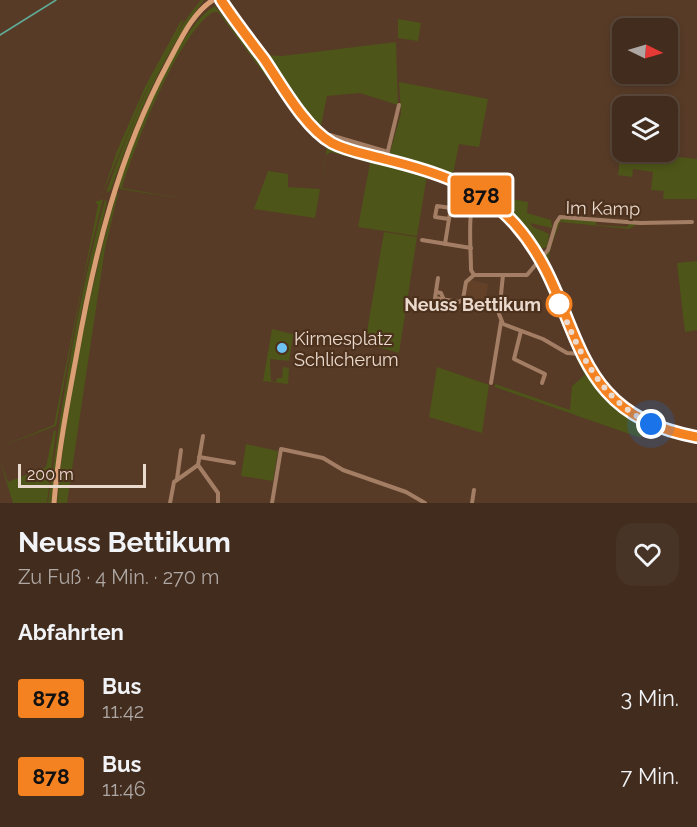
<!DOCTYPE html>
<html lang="de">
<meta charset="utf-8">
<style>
body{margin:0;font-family:Raleway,sans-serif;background:#483426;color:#f1f3f6;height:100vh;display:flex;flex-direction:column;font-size:22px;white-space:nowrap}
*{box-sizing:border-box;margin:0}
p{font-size:20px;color:#aea7a4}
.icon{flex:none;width:33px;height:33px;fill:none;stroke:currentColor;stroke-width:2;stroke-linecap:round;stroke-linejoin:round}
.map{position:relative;height:503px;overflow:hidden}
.drawer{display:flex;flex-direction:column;background:#412c1d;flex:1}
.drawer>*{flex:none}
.badge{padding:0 12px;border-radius:4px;font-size:21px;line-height:39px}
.needle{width:39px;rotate:95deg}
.fabs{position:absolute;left:612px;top:18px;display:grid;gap:12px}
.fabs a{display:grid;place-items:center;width:66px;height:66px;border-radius:12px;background:#412c1d;box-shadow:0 3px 9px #0003,0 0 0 2px #5a483b;font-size:30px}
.scale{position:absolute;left:18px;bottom:15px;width:128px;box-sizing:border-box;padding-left:6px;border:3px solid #ead9cd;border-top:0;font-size:16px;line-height:21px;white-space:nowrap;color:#ead9cd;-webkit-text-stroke:4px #4c311d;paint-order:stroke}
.you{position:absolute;width:30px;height:30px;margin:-15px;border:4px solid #fff;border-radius:50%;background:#1a73e8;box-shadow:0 0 0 9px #1a73e833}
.map>.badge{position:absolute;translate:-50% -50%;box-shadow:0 0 0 3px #fff}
h2{padding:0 18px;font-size:22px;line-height:54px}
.round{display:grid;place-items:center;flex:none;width:63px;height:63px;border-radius:18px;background:#483426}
.summary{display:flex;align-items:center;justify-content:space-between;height:102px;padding:0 18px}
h1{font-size:28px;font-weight:700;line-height:45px}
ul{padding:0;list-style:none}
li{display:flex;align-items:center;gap:18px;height:78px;padding:0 18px}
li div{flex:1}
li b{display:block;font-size:22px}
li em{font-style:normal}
li .badge{min-width:66px;font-weight:700;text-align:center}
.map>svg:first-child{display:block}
.built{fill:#634129}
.green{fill:#4d5518}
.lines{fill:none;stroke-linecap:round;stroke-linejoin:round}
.stream{stroke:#5fad99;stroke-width:1.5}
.street{stroke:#a47e64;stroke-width:4}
.secondary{stroke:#da9f75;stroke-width:5}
.line-casing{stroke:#fff;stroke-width:14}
.line{stroke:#f58220;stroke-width:9}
.walk{stroke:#ead9cd;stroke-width:6;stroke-dasharray:0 10.8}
.stop-dot{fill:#fff;stroke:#f58220;stroke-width:3}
.poi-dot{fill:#6dc2f3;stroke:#4c311d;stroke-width:2}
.labels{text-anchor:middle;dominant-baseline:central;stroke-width:4.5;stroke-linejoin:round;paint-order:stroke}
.street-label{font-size:18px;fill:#ead9cd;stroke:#4c311d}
.stop-label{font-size:18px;font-weight:bold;fill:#ead9cd;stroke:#4c311d;text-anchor:end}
.poi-label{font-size:18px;fill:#ead9cd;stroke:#4c311d;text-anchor:start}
</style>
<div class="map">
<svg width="697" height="503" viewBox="0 0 697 503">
<rect width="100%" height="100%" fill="#573b27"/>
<path class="built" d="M472 280 488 284 485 306H463L468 281Z"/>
<g class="green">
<path d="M201 0H204C161 56 134 124 111 190L106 193C127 134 160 48 201 0Z"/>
<path d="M225 0 267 55 282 56 396 42 398 105 360 93 327 96 320 131Z"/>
<path d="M215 6 323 146 304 127 218 12H213C178 34 134 147 122 188L184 199 120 189 118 186C133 144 176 27 215 6Z"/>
<path d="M398 19 421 23 418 41 398 38Z"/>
<path d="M184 20 144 95 102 195 117 151 146 85 181 21Z"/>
<path d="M399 82 488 99 479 147 459 144 453 174 467 181 465 183 442 172 389 156 401 113Z"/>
<path d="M327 146 349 155 427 175 417 236 358 227 370 163 331 152 326 155 317 218Z"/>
<path d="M621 151 697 159V199H663L664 191 651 190 653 172 633 169 632 177 618 175Z"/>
<path d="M268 171 288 174V187L320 189 315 218 254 209Z"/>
<path d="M126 192 118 194 105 248 67 503H57C66 399 89 295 116 194Z"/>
<path d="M499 197 528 202 527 213 551 220 552 228 530 223 533 227 549 234 547 247 539 249 511 213 496 201Z"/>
<path d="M103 199 84 277 56 426 0 447 54 425 98 205 95 202Z"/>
<path d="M105 199 107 202 81 314 51 503H48C62 401 78 298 105 199Z"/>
<path d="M563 218 596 221V225L628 227 629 223H672L636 225 629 229 560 222C556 233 548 251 549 262 550 277 561 295 566 309 593 373 625 421 697 433V435C683 429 664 427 649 420 587 392 569 318 544 262L555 226Z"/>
<path d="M384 232 417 237 399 353 365 343Z"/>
<path d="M697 261V330L685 332 677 263Z"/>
<path d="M272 329 296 335 293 337 289 361 270 359 271 381 276 382 277 378H282L283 367 289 368 288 384 263 381Z"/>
<path d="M575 356C598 392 624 420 666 435 676 438 688 440 697 443L647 431H643L641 438 495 387V384L570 410 572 386 585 375Z"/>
<path d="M437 367 489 385 482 433 429 417Z"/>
<path d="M54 430 56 431 47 503H13L0 461 8 482 46 467Z"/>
<path d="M246 444 278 451 273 481 241 476Z"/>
</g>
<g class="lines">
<path class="stream" d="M0 35 56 0"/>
<g class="street">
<path d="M327 139 330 135 388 152"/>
<path d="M386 159 399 105"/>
<path d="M422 240 471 248"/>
<path d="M445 244 449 219 435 217 437 206 451 208 449 219"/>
<path d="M474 275H527L548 250 556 223 560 217 640 223 692 222"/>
<path d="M474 275 471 270C471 250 467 209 476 192"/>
<path d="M503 275 499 314 503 324 543 339 567 353 581 354"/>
<path d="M438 278 435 298 459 302 463 299 466 282 474 275"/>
<path d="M436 292 441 293 444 300"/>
<path d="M521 331 514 359 545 374 542 383"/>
<path d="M491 383 501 322"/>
<path d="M203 436 198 465 218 493V503"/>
<path d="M199 457 234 463"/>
<path d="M177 479 181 450"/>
<path d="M170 503 174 482 198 465"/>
<path d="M272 503 281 449 323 458 343 470 406 492 425 503"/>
<path d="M472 503 474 490"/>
</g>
<g class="secondary">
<path d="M221 0 311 125C339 159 396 160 436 173 463 182 489 197 509 218 588 297 554 411 697 437"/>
<path d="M54 503C58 454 67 406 76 358 94 255 118 156 168 63 180 41 192 13 213 0"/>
</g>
</g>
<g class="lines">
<g class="line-casing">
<path id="line" d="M221 0C234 20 249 39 264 59 281 84 305 128 332 143 347 151 366 154 384 159 433 171 480 185 515 224 587 305 559 413 697 437"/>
</g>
<use href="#line" class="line"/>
<path class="walk" d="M559 304 557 298C578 350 598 398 651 424"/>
</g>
<circle class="stop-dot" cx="559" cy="304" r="12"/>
<circle class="poi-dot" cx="282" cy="348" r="6"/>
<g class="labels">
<g class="street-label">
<text transform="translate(603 208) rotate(1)">Im Kamp</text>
</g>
<g class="stop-label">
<text x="541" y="304">Neuss Bettikum</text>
</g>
<g class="poi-label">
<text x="294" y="338">Kirmesplatz<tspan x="294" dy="21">Schlicherum</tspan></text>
</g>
</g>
</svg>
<div class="fabs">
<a><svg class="needle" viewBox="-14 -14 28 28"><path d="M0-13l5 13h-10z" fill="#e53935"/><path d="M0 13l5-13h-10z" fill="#aea7a4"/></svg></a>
<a><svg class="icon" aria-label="layers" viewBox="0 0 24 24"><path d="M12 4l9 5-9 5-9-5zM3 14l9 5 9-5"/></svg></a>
</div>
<div class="scale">200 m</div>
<div class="you" style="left:651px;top:424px"></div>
<b class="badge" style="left:481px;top:195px;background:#f58220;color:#111">878</b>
</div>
<section class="drawer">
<div class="summary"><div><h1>Neuss Bettikum</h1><p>Zu Fuß · 4 Min. · 270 m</p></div><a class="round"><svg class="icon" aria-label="heart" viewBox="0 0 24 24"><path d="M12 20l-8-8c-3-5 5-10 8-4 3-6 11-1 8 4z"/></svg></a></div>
<h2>Abfahrten</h2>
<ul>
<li><span class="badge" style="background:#f58220;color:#111">878</span><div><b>Bus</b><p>11:42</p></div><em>3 Min.</em></li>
<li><span class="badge" style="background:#f58220;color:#111">878</span><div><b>Bus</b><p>11:46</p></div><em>7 Min.</em></li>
</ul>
</section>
